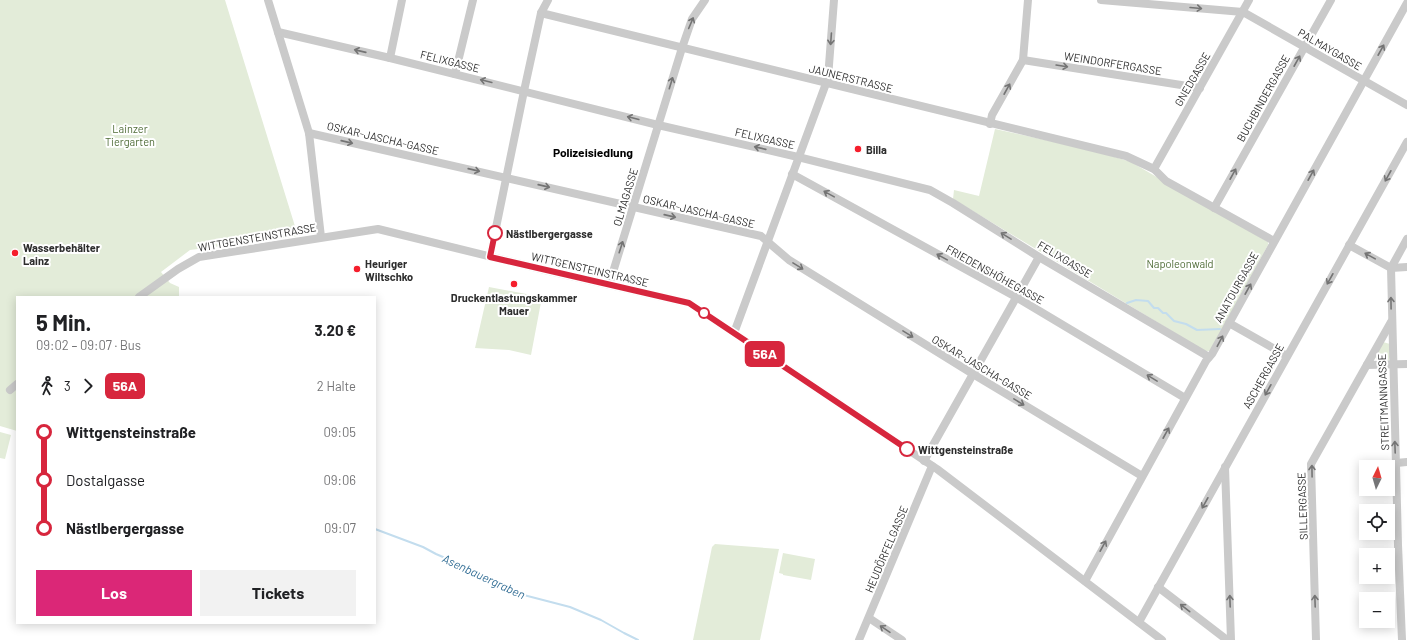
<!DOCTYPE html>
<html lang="de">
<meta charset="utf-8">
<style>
body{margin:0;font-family:Barlow,sans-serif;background:#f2f2f2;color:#202124;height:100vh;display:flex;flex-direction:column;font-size:15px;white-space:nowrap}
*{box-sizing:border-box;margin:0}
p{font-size:13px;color:#757577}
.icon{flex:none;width:22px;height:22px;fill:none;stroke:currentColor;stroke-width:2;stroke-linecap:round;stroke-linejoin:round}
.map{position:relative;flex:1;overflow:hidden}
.sheet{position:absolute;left:16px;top:296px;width:360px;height:328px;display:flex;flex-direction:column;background:#fff;border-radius:0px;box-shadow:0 2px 10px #0003}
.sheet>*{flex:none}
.badge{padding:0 8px;border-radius:6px;font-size:14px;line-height:26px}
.needle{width:26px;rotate:5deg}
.tools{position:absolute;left:1359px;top:460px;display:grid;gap:8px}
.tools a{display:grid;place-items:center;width:36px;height:36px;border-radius:0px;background:#fff;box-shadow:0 2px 10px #0003;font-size:20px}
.map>.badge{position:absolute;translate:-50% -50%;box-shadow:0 0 0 2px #fff}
.legs{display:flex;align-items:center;gap:6px;height:44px;padding:0 20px;font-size:13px}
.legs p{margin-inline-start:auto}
.head{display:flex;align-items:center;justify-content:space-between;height:68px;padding:0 20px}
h1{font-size:22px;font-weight:700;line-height:30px}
.action{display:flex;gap:8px;margin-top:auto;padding:8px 20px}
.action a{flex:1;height:46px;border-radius:0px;background:#db2777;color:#fff;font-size:16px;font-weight:700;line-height:46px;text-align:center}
.action a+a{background:#f2f2f2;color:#202124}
ul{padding:0 20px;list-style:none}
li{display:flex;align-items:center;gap:14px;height:48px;font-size:15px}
li i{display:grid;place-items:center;width:6px;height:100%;margin:0 5px;background:currentColor}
li i::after{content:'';width:10px;height:10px;margin:-5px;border:3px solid;border-radius:50%;background:#fff}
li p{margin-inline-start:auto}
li:first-child i{background:linear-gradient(#0000 50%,currentColor 0)}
li:last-child i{background:linear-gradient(currentColor 50%,#0000 0)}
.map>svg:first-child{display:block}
.green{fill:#e3ecd9}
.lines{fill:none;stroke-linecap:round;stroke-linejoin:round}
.stream{stroke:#c3ddee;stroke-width:2}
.minor{stroke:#cacaca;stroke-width:8}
.oneway{stroke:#747474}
.line-1-casing{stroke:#fff;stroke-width:9}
.line-1{stroke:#d7263d;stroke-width:6}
.poi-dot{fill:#f51e2c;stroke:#fff;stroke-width:1.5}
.stop-1-dot{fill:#fff;stroke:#d7263d;stroke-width:2}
.labels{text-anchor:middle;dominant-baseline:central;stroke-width:4;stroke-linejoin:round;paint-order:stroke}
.street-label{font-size:11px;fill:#2d2d2d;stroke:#fff}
.park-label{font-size:11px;fill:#4f6c37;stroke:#fff}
.poi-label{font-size:11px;font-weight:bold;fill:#2d2d2d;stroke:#fff;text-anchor:start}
.stop-label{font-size:11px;font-weight:bold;fill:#2d2d2d;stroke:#fff;text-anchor:start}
.neighbourhood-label{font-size:12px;font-weight:bold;fill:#000;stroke:#fff}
.water-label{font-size:12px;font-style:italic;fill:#346f96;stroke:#fff}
</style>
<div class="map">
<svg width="1407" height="640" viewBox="0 0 1407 640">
<rect width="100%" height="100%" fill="#fff"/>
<g class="green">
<path d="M0 0H225L298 236 190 250 161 272 170 283 179 287V297H17V431L0 426Z"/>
<path d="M995 129 1095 151 1131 162 1268 242V245L1210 351H1205L953 199 954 190 979 196Z"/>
<path d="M489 287 542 297 531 355 509 350 475 348Z"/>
<path d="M1383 342 1390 344V357L1388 362H1378L1375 357Z"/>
<path d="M0 432 11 435 5 459 0 458Z"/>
<path d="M715 544 779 549 760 640H693L712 547Z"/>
<path d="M783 553 815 559 811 580 783 575V574L779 573Z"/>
</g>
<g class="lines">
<g class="stream">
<path d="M1127 303 1136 300 1148 301 1154 308H1158L1163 313H1166L1174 321 1186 324 1197 330 1220 329"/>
<path d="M375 529 423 547 436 554 480 573 504 588 516 593 570 607 601 620 624 633 638 640"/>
</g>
<g class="minor">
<path d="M268 0 309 133 321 237"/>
<path d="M1101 0 1243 12 1407 105"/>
<path d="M541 13 1126 156 1154 169 1166 181 1274 241"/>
<path d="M278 32 390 58 658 125 798 157 930 190 953 203 1039 257 1209 357"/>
<path d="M390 58 402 0"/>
<path d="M1023 60 1200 88"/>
<path d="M455 74 473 0"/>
<path d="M990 124 992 115 1023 60 1028 0"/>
<path d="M309 133 761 236 789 260 973 374 1142 476"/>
<path d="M1154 169 1249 0"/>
<path d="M792 174 1016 297 1185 398"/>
<path d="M1214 208 1331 0"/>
<path d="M1349 245 1391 268 1407 267"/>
<path d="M490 257 524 91 541 13 548 0"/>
<path d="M609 285 682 48 692 19 705 0"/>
<path d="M139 297 178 269 199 257 378 229 545 270 689 303 937 469 1162 640"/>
<path d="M1229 323 1287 356"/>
<path d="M734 333 828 78 834 0"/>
<path d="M1367 365 1407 364"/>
<path d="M10 390 17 384"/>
<path d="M924 461 1039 257"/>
<path d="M1396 463 1407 462"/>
<path d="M1225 467 1231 640"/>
<path d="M1085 581 1206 361 1212 354 1407 3"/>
<path d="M1158 587 1227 640"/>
<path d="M869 618 902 640"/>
<path d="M1139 622 1407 142"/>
<path d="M859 640 932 466"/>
<path d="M1316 640 1311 464 1391 322"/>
<path d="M1402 640 1398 545 1391 268 1407 239"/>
</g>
</g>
<defs><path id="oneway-shaft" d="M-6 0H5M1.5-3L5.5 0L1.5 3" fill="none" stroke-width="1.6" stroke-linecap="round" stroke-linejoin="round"/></defs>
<g class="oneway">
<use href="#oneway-shaft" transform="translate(1196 8) rotate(5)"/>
<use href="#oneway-shaft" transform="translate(691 23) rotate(-67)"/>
<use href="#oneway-shaft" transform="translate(831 39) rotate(94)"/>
<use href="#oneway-shaft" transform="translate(1381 50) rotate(-61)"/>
<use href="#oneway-shaft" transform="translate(360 51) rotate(-167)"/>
<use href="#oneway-shaft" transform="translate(1297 61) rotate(-61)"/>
<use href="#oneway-shaft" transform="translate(1062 66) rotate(9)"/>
<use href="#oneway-shaft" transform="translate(486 81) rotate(-166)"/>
<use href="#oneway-shaft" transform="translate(671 83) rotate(-73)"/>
<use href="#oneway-shaft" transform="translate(1007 89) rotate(-61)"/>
<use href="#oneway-shaft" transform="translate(633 118) rotate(-166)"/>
<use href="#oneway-shaft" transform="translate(347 142) rotate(13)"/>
<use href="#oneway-shaft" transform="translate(760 148) rotate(-167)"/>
<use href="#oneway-shaft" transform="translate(474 170) rotate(13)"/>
<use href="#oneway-shaft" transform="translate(1233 174) rotate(-61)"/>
<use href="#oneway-shaft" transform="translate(1311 175) rotate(-61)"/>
<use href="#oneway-shaft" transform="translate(1388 176) rotate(119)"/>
<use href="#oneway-shaft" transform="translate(544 186) rotate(13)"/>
<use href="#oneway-shaft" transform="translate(829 194) rotate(-151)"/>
<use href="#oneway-shaft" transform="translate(670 216) rotate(13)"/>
<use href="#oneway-shaft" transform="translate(1006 236) rotate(-148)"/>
<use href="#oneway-shaft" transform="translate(621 247) rotate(-72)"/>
<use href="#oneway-shaft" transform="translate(1370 256) rotate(-151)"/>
<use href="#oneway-shaft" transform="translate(942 257) rotate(-151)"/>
<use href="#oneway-shaft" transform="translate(798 266) rotate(32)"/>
<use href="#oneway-shaft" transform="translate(1330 279) rotate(119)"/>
<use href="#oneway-shaft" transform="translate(1248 289) rotate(-61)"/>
<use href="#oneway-shaft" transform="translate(1391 303) rotate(-91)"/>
<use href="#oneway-shaft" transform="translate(908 334) rotate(32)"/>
<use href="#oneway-shaft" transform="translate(1220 341) rotate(-62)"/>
<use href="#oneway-shaft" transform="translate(1152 378) rotate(-149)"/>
<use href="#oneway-shaft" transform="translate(1268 390) rotate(119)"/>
<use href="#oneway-shaft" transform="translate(1019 402) rotate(31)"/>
<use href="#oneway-shaft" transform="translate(1166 433) rotate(-61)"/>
<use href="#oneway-shaft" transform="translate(1395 447) rotate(-92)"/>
<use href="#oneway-shaft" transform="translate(1312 471) rotate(-91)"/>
<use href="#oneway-shaft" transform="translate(1205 503) rotate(119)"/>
<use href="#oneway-shaft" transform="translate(1103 546) rotate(-61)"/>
<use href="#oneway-shaft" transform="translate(1230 601) rotate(-92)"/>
<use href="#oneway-shaft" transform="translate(1315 601) rotate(-92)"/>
<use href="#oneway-shaft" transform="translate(1185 608) rotate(-142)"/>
<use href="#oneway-shaft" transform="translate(885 629) rotate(-146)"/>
</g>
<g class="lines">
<g class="line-1-casing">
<path id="line-1" d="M495 233 490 257 689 303 907 449"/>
</g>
<use href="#line-1" class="line-1"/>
</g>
<g class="poi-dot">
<circle cx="858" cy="149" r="4"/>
<circle cx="15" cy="253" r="4"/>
<circle cx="357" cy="269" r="4"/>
<circle cx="514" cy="284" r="4"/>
</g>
<g class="stop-1-dot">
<circle cx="495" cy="233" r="7"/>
<circle cx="704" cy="313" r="5"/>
<circle cx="907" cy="449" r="7"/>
</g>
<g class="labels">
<g class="street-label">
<text transform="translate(1330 49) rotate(30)">PALMAYGASSE</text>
<text transform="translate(450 61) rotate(14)">FELIXGASSE</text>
<text transform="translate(1113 63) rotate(9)">WEINDORFERGASSE</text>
<text transform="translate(851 78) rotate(14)">JAUNERSTRASSE</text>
<text transform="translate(1192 79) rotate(-60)">GNEDGASSE</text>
<text transform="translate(1263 98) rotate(-61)">BUCHBINDERGASSE</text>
<text transform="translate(383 138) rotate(13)">OSKAR-JASCHA-GASSE</text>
<text transform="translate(765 138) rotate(13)">FELIXGASSE</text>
<text transform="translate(625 197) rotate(-73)">OLMAGASSE</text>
<text transform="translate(699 211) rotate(13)">OSKAR-JASCHA-GASSE</text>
<text transform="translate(257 237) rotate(-10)">WITTGENSTEINSTRASSE</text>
<text transform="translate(1065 259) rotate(31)">FELIXGASSE</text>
<text transform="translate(590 269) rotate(13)">WITTGENSTEINSTRASSE</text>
<text transform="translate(995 274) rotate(29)">FRIEDENSHÖHEGASSE</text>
<text transform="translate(1236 287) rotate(-61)">ANATOURGASSE</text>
<text transform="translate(982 367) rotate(31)">OSKAR-JASCHA-GASSE</text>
<text transform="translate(1263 376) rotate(-61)">ASCHERGASSE</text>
<text transform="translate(1383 402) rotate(-92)">STREITMANNGASSE</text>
<text transform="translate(1302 506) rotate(-92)">SILLERGASSE</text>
<text transform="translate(886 549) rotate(-67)">HEUDÖRFELGASSE</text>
</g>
<g class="park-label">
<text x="130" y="128">Lainzer<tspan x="130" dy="13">Tiergarten</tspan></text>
<text x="1180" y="263">Napoleonwald</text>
</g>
<g class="poi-label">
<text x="866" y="149">Billa</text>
<text x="23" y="247">Wasserbehälter<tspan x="23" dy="13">Lainz</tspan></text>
<text x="365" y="263">Heuriger<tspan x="365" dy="13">Wiltschko</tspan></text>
<text x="514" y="297" text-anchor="middle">Druckentlastungskammer<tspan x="514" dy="13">Mauer</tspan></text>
</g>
<g class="stop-label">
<text x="506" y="233">Nästlbergergasse</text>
<text x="918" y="449">Wittgensteinstraße</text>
</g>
<g class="neighbourhood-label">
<text x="593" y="152">Polizeisiedlung</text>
</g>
<g class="water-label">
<text transform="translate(484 576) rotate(25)">Asenbauergraben</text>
</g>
</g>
</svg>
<div class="tools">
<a><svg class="needle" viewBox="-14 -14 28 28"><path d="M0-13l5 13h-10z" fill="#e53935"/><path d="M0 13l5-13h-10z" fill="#757577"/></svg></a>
<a><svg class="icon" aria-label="locate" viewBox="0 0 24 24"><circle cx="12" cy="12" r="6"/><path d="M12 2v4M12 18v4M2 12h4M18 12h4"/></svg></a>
<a>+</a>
<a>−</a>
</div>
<b class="badge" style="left:765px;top:354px;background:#d7263d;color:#fff">56A</b>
<section class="sheet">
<div class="head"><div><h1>5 Min.</h1><p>09:02 – 09:07 · Bus</p></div><b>3.20 €</b></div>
<div class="legs"><svg class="icon" aria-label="walk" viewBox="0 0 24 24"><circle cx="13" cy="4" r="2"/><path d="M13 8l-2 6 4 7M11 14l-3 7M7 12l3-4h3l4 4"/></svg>3<svg class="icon" aria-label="forward" viewBox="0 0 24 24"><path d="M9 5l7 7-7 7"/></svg><b class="badge" style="background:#d7263d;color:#fff">56A</b><p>2 Halte</p></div>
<ul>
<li><i style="color:#d7263d"></i><b>Wittgensteinstraße</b><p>09:05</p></li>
<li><i style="color:#d7263d"></i><span>Dostalgasse</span><p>09:06</p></li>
<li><i style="color:#d7263d"></i><b>Nästlbergergasse</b><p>09:07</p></li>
</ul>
<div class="action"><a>Los</a><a>Tickets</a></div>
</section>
</div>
